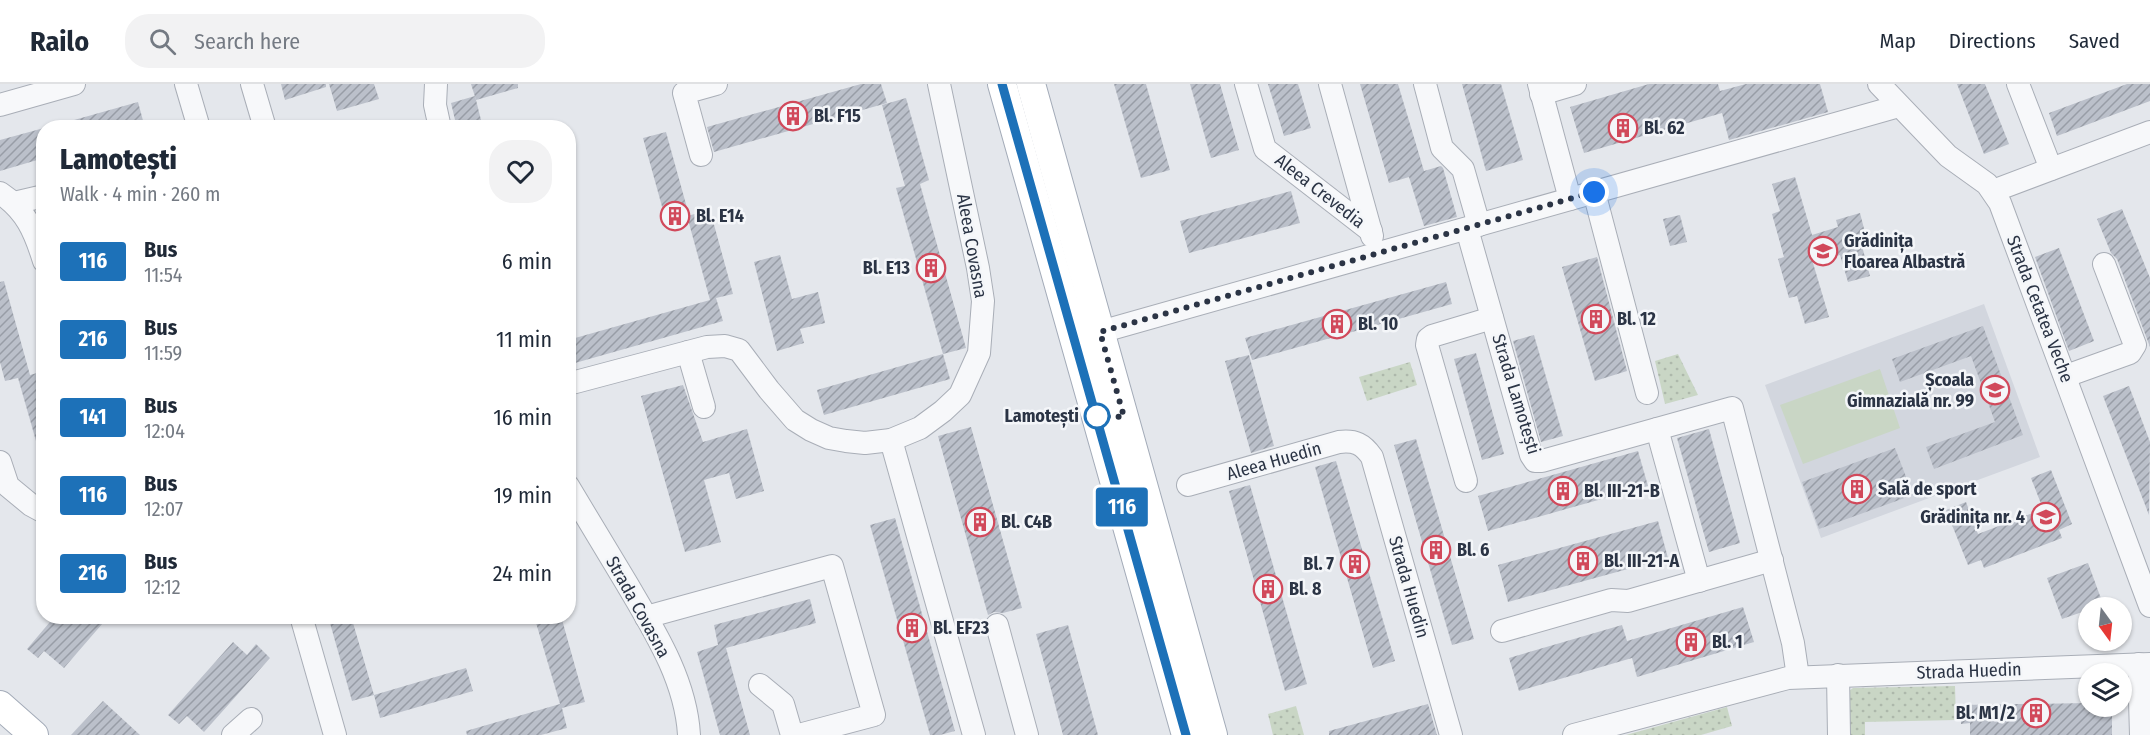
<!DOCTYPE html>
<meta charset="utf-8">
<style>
body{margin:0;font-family:"Fira Sans Condensed",sans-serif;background:#f2f2f3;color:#1f2937;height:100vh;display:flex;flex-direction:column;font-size:22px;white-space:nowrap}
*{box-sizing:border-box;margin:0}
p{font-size:20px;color:#747a83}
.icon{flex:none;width:33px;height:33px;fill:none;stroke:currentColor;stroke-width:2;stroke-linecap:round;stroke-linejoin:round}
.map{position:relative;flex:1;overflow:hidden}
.drawer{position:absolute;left:36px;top:36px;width:540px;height:504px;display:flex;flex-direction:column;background:#fff;border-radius:24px;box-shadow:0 2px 4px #0004}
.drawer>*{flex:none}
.badge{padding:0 12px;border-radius:4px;font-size:21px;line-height:39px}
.needle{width:39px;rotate:165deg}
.controls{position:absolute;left:2078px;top:513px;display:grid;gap:12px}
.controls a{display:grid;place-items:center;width:54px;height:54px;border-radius:50%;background:#fff;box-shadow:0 2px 4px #0004;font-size:30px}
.you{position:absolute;width:30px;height:30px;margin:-15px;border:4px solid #fff;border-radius:50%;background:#1a73e8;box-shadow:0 0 0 9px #1a73e833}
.map>.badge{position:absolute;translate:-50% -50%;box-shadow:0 0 0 3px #fff}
.round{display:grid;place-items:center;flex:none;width:63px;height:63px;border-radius:24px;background:#f2f2f3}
.headline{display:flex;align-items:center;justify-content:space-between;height:102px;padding:0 24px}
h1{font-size:28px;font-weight:800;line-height:45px}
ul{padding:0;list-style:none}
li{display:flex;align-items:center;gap:18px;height:78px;padding:0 24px}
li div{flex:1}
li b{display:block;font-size:22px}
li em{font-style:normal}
li .badge{min-width:66px;font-weight:700;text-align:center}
header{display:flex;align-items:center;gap:36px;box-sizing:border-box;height:84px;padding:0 30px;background:#fff;border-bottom:2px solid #e0e1e3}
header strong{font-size:28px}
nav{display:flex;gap:33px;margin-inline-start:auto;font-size:21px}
.search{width:420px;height:54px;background:#f2f2f3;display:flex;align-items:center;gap:15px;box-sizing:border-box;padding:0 21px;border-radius:24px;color:#747a83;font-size:22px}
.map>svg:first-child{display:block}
.built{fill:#d2d6de}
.green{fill:url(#green-dots)}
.pitch{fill:#c9d6c5}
.building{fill:url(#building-hatch)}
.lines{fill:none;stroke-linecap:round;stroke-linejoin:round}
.minor-casing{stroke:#a9aeb7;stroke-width:24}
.major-casing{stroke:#a3abb8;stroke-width:30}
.minor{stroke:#f7f8fa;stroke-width:22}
.major{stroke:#fff;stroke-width:28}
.line-casing{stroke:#fff;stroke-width:14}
.line{stroke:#1d71b8;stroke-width:9}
.walk{stroke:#2b3445;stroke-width:6;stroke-dasharray:0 10.8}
.stop-dot{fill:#fff;stroke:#1d71b8;stroke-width:3}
.labels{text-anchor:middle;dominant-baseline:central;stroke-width:5;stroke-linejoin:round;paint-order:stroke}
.poi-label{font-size:18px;font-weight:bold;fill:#2b3445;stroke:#f4f6f9;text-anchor:start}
.street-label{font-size:18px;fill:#2b3445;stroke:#f4f6f9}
.stop-label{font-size:18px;font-weight:bold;fill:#2b3445;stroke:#f4f6f9;text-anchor:end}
</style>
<header>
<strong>Railo</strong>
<div class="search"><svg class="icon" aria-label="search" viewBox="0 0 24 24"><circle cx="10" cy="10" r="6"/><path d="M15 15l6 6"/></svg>Search here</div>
<nav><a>Map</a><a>Directions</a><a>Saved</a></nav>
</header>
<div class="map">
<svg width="2150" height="651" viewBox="0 0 2150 651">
<defs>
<pattern id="green-dots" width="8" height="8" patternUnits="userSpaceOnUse" patternTransform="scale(1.5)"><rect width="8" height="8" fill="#c9d6c5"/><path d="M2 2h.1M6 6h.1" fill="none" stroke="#adb8ab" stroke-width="1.8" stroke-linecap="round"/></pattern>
<pattern id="building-hatch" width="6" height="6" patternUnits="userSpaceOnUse" patternTransform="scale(1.5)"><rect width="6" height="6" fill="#bbc0ca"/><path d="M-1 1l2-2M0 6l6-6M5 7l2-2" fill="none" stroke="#989da6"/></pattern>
</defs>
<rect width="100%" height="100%" fill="#e4e7ec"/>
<path class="built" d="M1984 220 2040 373 1821 454 1765 301Z"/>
<g class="green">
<path d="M1678 270 1698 311 1665 320 1655 277Z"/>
<path d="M1410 278 1417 301 1367 317 1359 293Z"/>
<path d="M1955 602 1956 636 1865 638V651H1847L1849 607 1853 604Z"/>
<path d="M1296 622 1304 651H1273L1268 630Z"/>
<path d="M1727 623 1732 642 1701 651H1626Z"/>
</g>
<path class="pitch" d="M1880 285 1900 344 1803 380 1780 321Z"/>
<g class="building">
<path d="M281 0H326V3L285 16Z"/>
<path d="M329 0H374L379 15 337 27Z"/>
<path d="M471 0H518V4L476 16Z"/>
<path d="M861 0H881L887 19 714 68 707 43Z"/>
<path d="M1114 0H1146L1170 86 1141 94Z"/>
<path d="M1190 0H1220L1239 66 1211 74Z"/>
<path d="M1268 0H1298L1311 44 1284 52Z"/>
<path d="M1360 0H1398L1424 87 1441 82 1443 84 1457 133 1424 142 1409 93 1389 99Z"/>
<path d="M1462 0H1501L1523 76 1486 87Z"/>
<path d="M1649 0H1718L1720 7 1746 0H1820L1828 28 1729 56 1722 29 1584 69 1570 23Z"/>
<path d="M1957 0H1985L2009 60 1984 70Z"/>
<path d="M2127 0H2150V17L2057 52 2049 29Z"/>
<path d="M475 12 483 44H457L451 19Z"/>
<path d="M906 14 929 96 920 100 966 264 943 270 896 104 905 102 882 21Z"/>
<path d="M138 18 145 44H60V40Z"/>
<path d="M44 44V74L0 87V56Z"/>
<path d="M666 48 689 131 666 137 643 54Z"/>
<path d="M1795 93 1812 151 1838 143 1836 136 1860 129 1868 160 1862 162 1870 192 1848 198 1840 171 1813 179 1829 233 1805 240 1797 212 1789 214 1778 175 1784 173 1772 130 1780 127 1772 100Z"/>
<path d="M1291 107 1300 139 1189 169 1180 137Z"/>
<path d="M2122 125 2150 194V263L2117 175 2111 169 2097 135Z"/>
<path d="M710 126 733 210 716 214 723 237 568 281V256L710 216 687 132Z"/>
<path d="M1680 131 1687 158 1670 162 1663 135Z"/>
<path d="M2059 164 2094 257 2069 267 2035 173Z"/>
<path d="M780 171 792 215 818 208 825 239 800 245 804 259 777 267 754 178Z"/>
<path d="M1597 173 1627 287 1595 297 1562 183Z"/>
<path d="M4 197 30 291 44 287V371H40L18 294 5 297 0 278V198Z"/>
<path d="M1446 198 1452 220 1252 276 1245 254Z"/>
<path d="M1983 242 2023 351 1934 385 1926 363 1995 338 1971 272 1900 298 1892 275Z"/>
<path d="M1534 251 1563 352 1541 358 1513 257Z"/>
<path d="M1476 269 1504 370 1482 376 1454 275Z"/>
<path d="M943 270 950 295 824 331 817 306Z"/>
<path d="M1249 271 1274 362 1251 369 1225 277Z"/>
<path d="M683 301 703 358 747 345 764 407 736 415 729 389 704 396 721 458 685 468 641 312Z"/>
<path d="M2129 302 2150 358 2149 431 2103 312Z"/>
<path d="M971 343 1022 524 1003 529 994 528 988 531 938 352Z"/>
<path d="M1709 345 1740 459 1709 468 1677 354Z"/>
<path d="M1416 355 1474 555 1452 561 1394 361Z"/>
<path d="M1895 364 1913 411 1819 445 1802 398Z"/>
<path d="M1638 367 1648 402 1488 447 1478 412Z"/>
<path d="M1336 377 1395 577 1373 584 1315 383Z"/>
<path d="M2051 386 2072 440 2059 446 2062 454 1984 484 1981 476 1968 481 1946 426 1966 418 1978 450 2043 425 2031 394Z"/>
<path d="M1250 401 1307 600 1285 607 1229 407Z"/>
<path d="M895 434 955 647 940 651H930L870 441Z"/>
<path d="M1658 437 1668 474 1508 518 1498 481Z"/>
<path d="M2088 479 2103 520 2088 524V526L2062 535 2047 494Z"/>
<path d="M810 515 816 539 726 564 750 651H720L697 568 718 561 714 541Z"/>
<path d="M1743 523 1754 558 1637 593 1632 574 1519 607 1509 574 1622 541 1627 557Z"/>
<path d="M55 532H109L64 584 44 567 38 574 27 565Z"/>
<path d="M328 532H351L374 611 352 617Z"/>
<path d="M534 532H561L585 618 562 624 567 644 541 651H467L466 647 560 620Z"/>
<path d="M1068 541 1098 651H1063L1047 590 1036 550Z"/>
<path d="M233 558 247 571 256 560 270 574 204 648 187 632 179 640 168 631Z"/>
<path d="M466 584 473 607 380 634 374 611Z"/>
<path d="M103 617 140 651H71Z"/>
<path d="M2088 619V622H2112V651H1970V639L1961 640V621Z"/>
<path d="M1428 620 1437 651H1329V647Z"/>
</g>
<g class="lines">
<g class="minor-casing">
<g id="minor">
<path d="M186 0 199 44"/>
<path d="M252 0 265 44"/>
<path d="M436 0 435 21 440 44"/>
<path d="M1246 0 1265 65 1371 147"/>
<path d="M1330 0 1372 152"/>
<path d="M1425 0 1442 64 1463 85 1479 141"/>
<path d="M1539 0 1570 115"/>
<path d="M1879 0 1948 72 1987 100 2000 119 2150 522"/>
<path d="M2018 0 2051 85"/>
<path d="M1541 10 1575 0"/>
<path d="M0 21 74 0"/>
<path d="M701 71 684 9 716 0"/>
<path d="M1993 107 2150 48"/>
<path d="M1594 108 1647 309"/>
<path d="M0 109C26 126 35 148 44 177"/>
<path d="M14 119 44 112"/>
<path d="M1467 145 1531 371 1535 377H1542L1732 324 1793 559 1798 593"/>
<path d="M1100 248 1899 22"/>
<path d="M688 268 704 323"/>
<path d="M2066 292 2130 269 2135 261 2104 180"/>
<path d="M568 300 707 263 725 262 739 266 769 306 795 336 811 346 829 354 846 357 865 359 891 356 920 344 943 327 960 311 979 269 983 217 978 184 939 0"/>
<path d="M1657 345 1699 497"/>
<path d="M891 356 974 651"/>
<path d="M0 378 8 402 31 421 44 428"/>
<path d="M1466 397 1427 261 1428 255 1432 252 1492 234"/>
<path d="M1188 401 1339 358C1355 356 1363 360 1372 373L1451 651"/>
<path d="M568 402C588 435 607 467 627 500 654 546 686 596 689 651"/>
<path d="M301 532 335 651"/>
<path d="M646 533 832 482 874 631 799 651"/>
<path d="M997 541 1027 651"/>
<path d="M1502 547 1611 516 1628 517 1772 476"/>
<path d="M2139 580 2141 651"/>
<path d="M1838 591 1839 651"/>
<path d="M760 601 783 620 792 651"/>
<path d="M233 651 251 635"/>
<path d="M1574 651 1788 594 2150 580"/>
</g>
</g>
<g class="major-casing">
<g id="major">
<path d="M1002 0 1186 651"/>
<path d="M1031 0 1213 651"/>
<path d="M0 621 34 651"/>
</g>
</g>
<use href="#minor" class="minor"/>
<use href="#major" class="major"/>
</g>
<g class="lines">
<g class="line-casing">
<path id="line" d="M1002 0 1186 651"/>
</g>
<use href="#line" class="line"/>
<path class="walk" d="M1097 332 1124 333 1100 248 1594 108"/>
</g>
<defs>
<g id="building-ring" transform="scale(1.5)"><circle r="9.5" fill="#f4f6f9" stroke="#d1495b" stroke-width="1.5"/><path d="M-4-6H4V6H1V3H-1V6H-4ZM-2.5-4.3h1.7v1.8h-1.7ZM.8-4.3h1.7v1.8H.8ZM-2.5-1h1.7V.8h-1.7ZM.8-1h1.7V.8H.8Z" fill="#d1495b"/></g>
<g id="school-ring" transform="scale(1.5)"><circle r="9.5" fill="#f4f6f9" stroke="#d1495b" stroke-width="1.5"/><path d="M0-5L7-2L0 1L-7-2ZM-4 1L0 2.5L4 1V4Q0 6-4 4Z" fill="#d1495b"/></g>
<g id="university-ring" transform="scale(1.5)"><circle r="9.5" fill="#f4f6f9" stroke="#d1495b" stroke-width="1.5"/><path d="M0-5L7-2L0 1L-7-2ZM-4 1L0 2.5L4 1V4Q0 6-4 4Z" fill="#d1495b"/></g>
</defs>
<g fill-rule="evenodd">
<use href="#building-ring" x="793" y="32"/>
<use href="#building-ring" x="1623" y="44"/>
<use href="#building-ring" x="675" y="132"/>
<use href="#school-ring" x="1823" y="167"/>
<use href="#building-ring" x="931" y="184"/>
<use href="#building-ring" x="1596" y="235"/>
<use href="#building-ring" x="1337" y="240"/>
<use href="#university-ring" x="1995" y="306"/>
<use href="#building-ring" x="1857" y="405"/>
<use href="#building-ring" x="1563" y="407"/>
<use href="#school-ring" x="2046" y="433"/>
<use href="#building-ring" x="980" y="438"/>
<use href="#building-ring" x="1436" y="466"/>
<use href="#building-ring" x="1583" y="477"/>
<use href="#building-ring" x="1355" y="480"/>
<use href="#building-ring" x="1268" y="505"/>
<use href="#building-ring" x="912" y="544"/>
<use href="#building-ring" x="1691" y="558"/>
<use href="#building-ring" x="2036" y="629"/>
</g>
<circle class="stop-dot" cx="1097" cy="332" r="12"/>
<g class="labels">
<g class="poi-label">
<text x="814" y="32">Bl. F15</text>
<text x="1644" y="44">Bl. 62</text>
<text x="696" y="132">Bl. E14</text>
<text x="1844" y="157">Grădinița<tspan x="1844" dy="21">Floarea Albastră</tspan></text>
<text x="910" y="184" text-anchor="end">Bl. E13</text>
<text x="1617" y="235">Bl. 12</text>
<text x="1358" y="240">Bl. 10</text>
<text x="1974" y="296" text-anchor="end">Școala<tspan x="1974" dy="21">Gimnazială nr. 99</tspan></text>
<text x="1878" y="405">Sală de sport</text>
<text x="1584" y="407">Bl. III-21-B</text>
<text x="2025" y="433" text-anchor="end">Grădinița nr. 4</text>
<text x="1001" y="438">Bl. C4B</text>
<text x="1457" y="466">Bl. 6</text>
<text x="1604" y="477">Bl. III-21-A</text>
<text x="1334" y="480" text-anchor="end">Bl. 7</text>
<text x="1289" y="505">Bl. 8</text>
<text x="933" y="544">Bl. EF23</text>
<text x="1712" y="558">Bl. 1</text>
<text x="2015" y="629" text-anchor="end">Bl. M1/2</text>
</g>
<g class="street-label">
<text transform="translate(1320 107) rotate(38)">Aleea Crevedia</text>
<text transform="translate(972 162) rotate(80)">Aleea Covasna</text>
<text transform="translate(2040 225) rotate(69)">Strada Cetatea Veche</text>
<text transform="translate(1516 310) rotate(73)">Strada Lamotești</text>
<text transform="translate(1274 377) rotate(-16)">Aleea Huedin</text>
<text transform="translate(1409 503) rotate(74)">Strada Huedin</text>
<text transform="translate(638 523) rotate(61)">Strada Covasna</text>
<text transform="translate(1969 587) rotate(-2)">Strada Huedin</text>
</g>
<g class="stop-label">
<text x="1079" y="332">Lamotești</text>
</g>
</g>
</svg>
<div class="controls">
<a><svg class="needle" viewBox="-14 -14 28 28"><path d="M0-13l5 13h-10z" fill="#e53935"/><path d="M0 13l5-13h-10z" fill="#747a83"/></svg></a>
<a><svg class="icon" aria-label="layers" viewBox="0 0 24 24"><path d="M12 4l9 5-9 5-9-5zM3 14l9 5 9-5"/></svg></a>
</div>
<div class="you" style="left:1594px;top:108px"></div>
<b class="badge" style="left:1122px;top:423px;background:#1d71b8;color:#fff">116</b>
<section class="drawer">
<div class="headline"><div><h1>Lamotești</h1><p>Walk · 4 min · 260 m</p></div><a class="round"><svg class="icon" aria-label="heart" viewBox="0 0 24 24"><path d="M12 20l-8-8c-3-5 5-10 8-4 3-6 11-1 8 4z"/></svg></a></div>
<ul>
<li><span class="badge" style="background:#1d71b8;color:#fff">116</span><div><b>Bus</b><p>11:54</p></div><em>6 min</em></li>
<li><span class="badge" style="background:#1d71b8;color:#fff">216</span><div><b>Bus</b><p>11:59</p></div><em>11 min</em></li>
<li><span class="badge" style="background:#1d71b8;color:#fff">141</span><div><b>Bus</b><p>12:04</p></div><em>16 min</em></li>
<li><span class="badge" style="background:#1d71b8;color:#fff">116</span><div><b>Bus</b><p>12:07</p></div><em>19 min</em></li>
<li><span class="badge" style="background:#1d71b8;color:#fff">216</span><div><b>Bus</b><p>12:12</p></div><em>24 min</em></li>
</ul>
</section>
</div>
